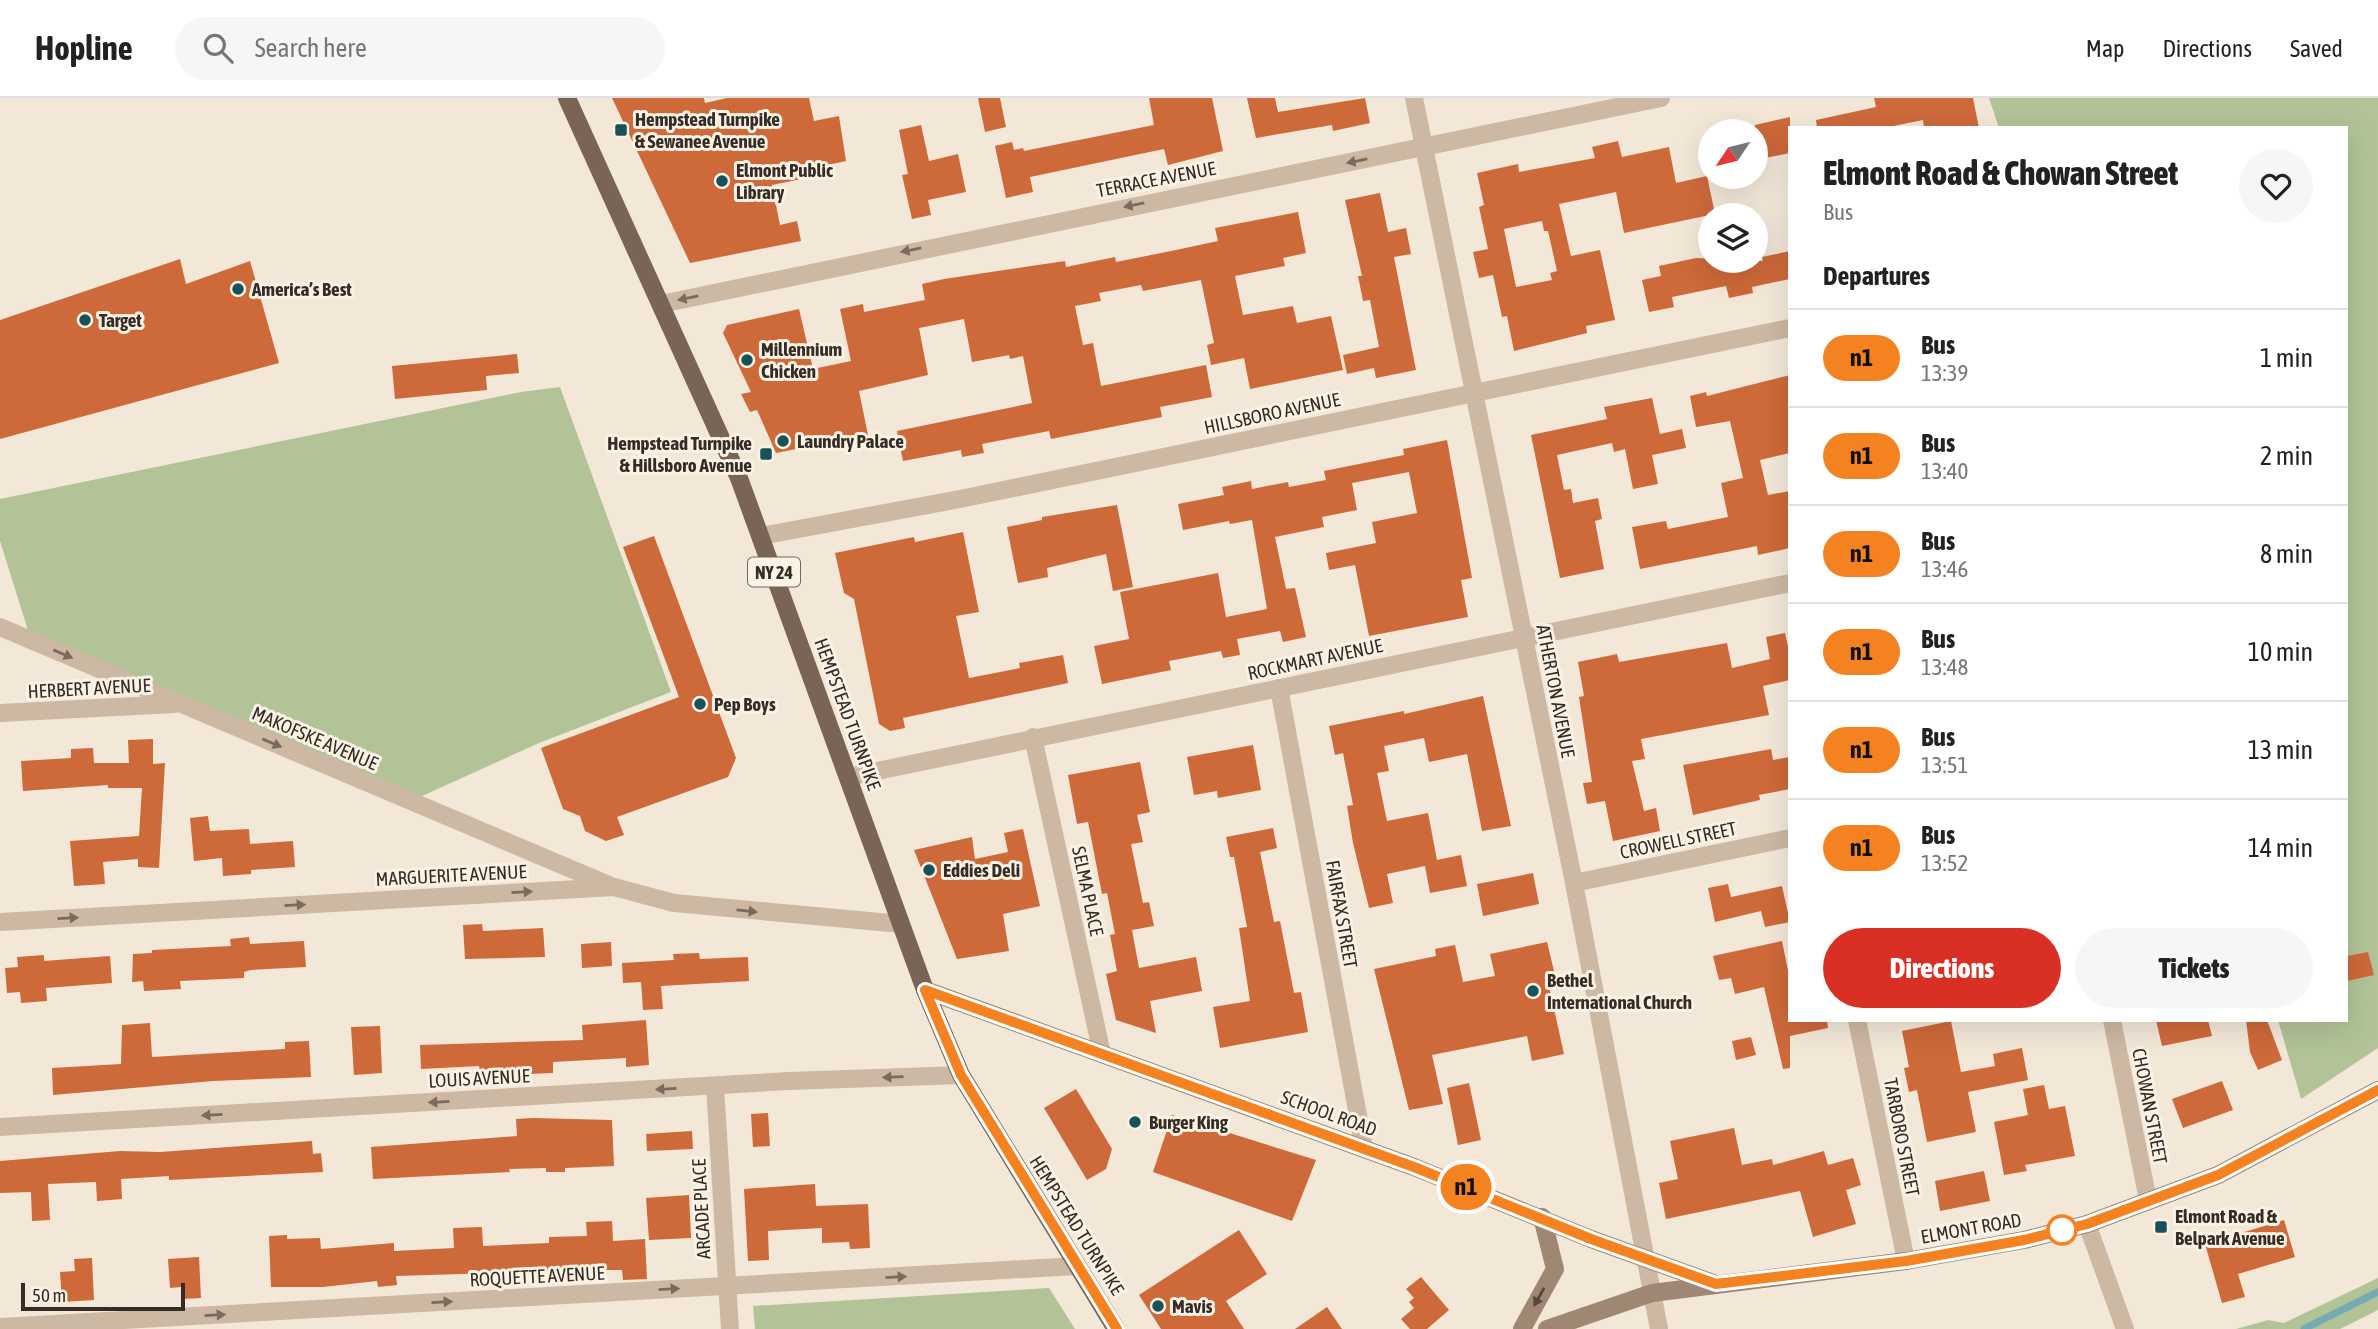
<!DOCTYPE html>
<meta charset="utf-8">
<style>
body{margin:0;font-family:"Asap Condensed",sans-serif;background:#f6f6f6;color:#222;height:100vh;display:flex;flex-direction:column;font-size:26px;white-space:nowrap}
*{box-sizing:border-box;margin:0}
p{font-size:23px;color:#767676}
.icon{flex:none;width:38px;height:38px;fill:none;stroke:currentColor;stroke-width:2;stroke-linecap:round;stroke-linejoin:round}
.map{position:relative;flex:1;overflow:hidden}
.sheet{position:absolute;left:1788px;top:28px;width:560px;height:896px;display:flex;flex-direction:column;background:#fff;border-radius:0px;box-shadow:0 7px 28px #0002}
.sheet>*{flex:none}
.badge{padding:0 14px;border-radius:23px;font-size:24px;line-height:46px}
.needle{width:46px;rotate:235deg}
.buttons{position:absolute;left:1698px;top:21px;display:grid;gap:14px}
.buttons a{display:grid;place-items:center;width:70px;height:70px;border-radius:50%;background:#fff;box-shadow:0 7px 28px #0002;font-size:35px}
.scale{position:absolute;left:21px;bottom:18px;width:164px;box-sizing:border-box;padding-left:7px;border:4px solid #362c26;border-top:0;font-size:19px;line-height:24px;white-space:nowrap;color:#362c26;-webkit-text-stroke:5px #faf2e4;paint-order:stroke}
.map>.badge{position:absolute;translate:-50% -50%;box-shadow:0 0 0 4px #fff}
h2{padding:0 35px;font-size:26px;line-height:63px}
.round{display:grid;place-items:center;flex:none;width:74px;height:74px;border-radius:37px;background:#f6f6f6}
.overview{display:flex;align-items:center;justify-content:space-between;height:119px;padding:0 35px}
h1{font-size:33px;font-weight:800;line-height:52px}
.primary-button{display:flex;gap:14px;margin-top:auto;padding:14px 35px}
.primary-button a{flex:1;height:80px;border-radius:42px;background:#d93025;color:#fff;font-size:28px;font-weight:800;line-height:80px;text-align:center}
.primary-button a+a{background:#f6f6f6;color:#222}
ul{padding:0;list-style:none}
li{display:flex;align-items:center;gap:21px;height:98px;padding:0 35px;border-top:2px solid #e0e0e0}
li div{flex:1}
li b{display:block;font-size:26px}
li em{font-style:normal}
li .badge{min-width:77px;font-weight:700;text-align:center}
header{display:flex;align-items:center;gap:42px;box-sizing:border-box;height:98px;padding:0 35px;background:#fff;border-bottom:2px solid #e0e0e0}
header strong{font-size:33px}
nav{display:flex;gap:38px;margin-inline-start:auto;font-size:24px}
.search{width:490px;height:63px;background:#f6f6f6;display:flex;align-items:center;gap:18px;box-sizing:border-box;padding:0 24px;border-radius:38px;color:#767676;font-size:26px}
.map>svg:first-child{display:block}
.green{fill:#b1c397}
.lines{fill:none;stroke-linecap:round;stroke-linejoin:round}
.stream{stroke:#75abb2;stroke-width:7}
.building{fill:#ce693a;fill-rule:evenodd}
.street{stroke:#ccb8a3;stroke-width:18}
.secondary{stroke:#9f8774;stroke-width:18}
.primary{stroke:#796455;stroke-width:18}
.oneway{fill:#7a6b5e}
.oneway2{fill:#56473d}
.line-casing{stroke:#fff;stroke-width:16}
.line{stroke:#f58220;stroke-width:10}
.poi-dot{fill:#19515a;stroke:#faf2e4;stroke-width:2.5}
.stop-dot{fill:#fff;stroke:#f58220;stroke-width:3.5}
.labels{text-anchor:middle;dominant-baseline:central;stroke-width:6;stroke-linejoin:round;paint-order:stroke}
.shield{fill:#faf2e4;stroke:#71675f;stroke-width:2}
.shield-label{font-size:18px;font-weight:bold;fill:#362c26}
.poi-label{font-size:19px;font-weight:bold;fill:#362c26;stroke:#faf2e4;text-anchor:start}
.street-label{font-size:19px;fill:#362c26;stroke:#faf2e4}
</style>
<header>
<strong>Hopline</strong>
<div class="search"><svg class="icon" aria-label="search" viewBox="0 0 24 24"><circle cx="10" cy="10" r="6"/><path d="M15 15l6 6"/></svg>Search here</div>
<nav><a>Map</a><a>Directions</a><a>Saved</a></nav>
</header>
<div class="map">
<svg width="2378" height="1231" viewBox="0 0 2378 1231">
<rect width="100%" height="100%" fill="#f3e8d8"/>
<g class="green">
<path d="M1989 0H2378V950L2301 1001 2278 922H2347V30H1999Z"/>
<path d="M560 289 671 594 539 645 411 703 31 542 0 443V401L521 294Z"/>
<path d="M2378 1180V1212L2340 1231H2236L2268 1222 2284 1225Z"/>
<path d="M1049 1190 1075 1231H755L753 1208Z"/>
</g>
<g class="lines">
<path class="stream" d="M2304 1231 2378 1194"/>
</g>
<g class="building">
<path d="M612 0H704L705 5 727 0H809L814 23 839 18 846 63 809 71 811 79 772 87 780 127 797 123 801 143 690 165Z"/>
<path d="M978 0H1000L1006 29 985 34Z"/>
<path d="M1149 0H1212L1223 53 1168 67 1164 51 1030 79 1033 94 1006 100 995 48 1012 44 1014 52 1023 50 1024 53 1154 27Z"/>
<path d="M1247 0H1275L1278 14 1365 0 1370 25 1333 33 1332 27 1256 40Z"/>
<path d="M1874 0H1973L1979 30H1924L1923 22 1884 30H1817L1816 22 1876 9Z"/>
<path d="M1790 19V55L1755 62V27Z"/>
<path d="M921 27 929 63 958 56 966 94 928 102 931 117 912 121 902 77 908 76 899 32Z"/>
<path d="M1618 43 1622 59 1669 49 1676 85 1707 78 1715 116 1624 135 1616 94 1559 106 1571 158 1600 152 1615 222 1586 228 1587 235 1514 253 1507 218 1502 219 1493 177 1479 180 1473 154 1488 151 1479 109 1484 107 1477 75 1518 66 1519 74 1595 60 1592 49ZM1542 123 1544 133H1548L1557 173 1550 175 1552 182 1516 189 1504 131Z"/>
<path d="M1380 95 1388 134 1406 130 1411 156 1394 159 1416 272 1376 280 1374 270 1347 276 1343 257 1379 249 1370 202 1363 203 1358 178H1362L1345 102Z"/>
<path d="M1298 114 1306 155 1283 160 1285 168 1235 178 1243 217 1293 208 1297 225 1331 218 1343 272 1250 291 1244 260 1211 267 1207 247 1214 245 1201 182 1143 193 1141 187 1099 195 1101 203 1075 208 1083 247 1093 245 1101 288 1206 267 1212 299 1160 309 1162 319 1051 341 1049 333 982 346 984 355 962 359 961 352 903 363 897 333 1032 305 1023 258 1010 261 1009 257 972 264 964 221 919 230 928 277 859 293 868 337 776 355 757 312 750 314 741 296 751 294 723 235 727 227 799 211 813 271 851 263 840 211 863 206 864 214 925 202 922 186 944 181 1065 163 1066 169 1115 159 1116 164 1176 152 1218 143 1215 130Z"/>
<path d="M1790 153V181L1752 189 1753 195 1729 200 1726 188 1672 199 1674 209 1649 214 1642 182 1661 178 1659 168 1696 160 1763 163 1762 159Z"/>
<path d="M180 161 186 186 250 163 279 265 0 341V222Z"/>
<path d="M517 256 519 275 486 278 487 292 395 301 392 268Z"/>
<path d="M1790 277V355L1760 362 1768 397 1790 393V450L1758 457 1757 448 1640 471 1632 429 1666 423 1668 431 1728 419 1721 385 1743 380 1730 323 1696 329 1690 298 1706 294 1707 298Z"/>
<path d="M1652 300 1660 336 1682 331 1686 350 1652 357 1658 386 1633 391 1625 351 1614 354 1612 345 1557 357 1564 392 1571 391 1573 405 1598 400 1602 421 1595 423 1604 471 1560 480 1531 337 1607 321 1604 309Z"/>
<path d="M1447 342 1472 480 1461 482 1468 519 1369 538 1355 467 1329 472 1326 455 1376 445 1372 424 1417 415 1409 374 1352 385 1357 412 1322 419 1324 429 1275 439 1286 491 1295 490 1306 539 1283 544 1280 533 1237 541 1240 557 1223 560 1221 553 1169 563 1171 572 1102 586 1094 548 1129 541 1120 494 1218 475 1226 519 1267 511 1252 422 1230 426 1229 423 1183 432 1178 406 1224 397 1222 389 1251 383 1252 391 1288 384 1289 389 1326 382 1324 373 1404 357 1403 351Z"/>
<path d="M1117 407 1133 489 1113 493 1106 456 1047 470 1048 479 1018 485 1007 429 1042 422V419Z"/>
<path d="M963 434 979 514 956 518 969 580 1020 570 1019 565 1063 557 1068 585 903 620 905 630 890 633 879 626 854 501 844 495 835 455 914 439 915 444Z"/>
<path d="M654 438 736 660 728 679 617 719 624 737 606 743 585 733 580 718 563 711 541 650 679 599 623 449Z"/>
<path d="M1785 535 1790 558V582L1763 588 1769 617 1641 641 1645 661 1632 663 1644 713 1656 710 1660 733 1613 743 1605 703 1587 706 1583 685 1592 684 1579 599 1584 598 1578 564 1617 556 1619 564 1727 545 1732 570 1770 561 1766 539Z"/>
<path d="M1483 598 1511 728 1482 733 1467 656 1429 664 1424 640 1384 648 1389 673 1377 675 1387 723 1428 715 1437 762 1461 757 1467 788 1430 795 1425 768 1387 776 1393 805 1369 810 1353 745 1347 708 1353 707 1343 655 1335 657 1329 628 1404 613V616Z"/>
<path d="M153 641V666L165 665 159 770 138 769V761L103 764 105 786 74 788 70 743 139 738 142 690H108V687L23 693 21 663 71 660V651L93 650 94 665H129L128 642Z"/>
<path d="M1253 647 1261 692 1218 700 1217 693 1194 697 1187 659Z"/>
<path d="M1771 651 1773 662 1790 659V691L1759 697 1760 702 1693 717 1683 667Z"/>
<path d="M1140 664 1150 714 1137 717 1143 744 1131 746 1143 805 1149 804 1154 828 1132 832 1139 870 1196 859 1202 893 1150 903 1156 935 1116 922 1106 876 1117 873 1110 837 1115 836 1107 795 1102 796 1088 724 1077 726 1068 677Z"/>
<path d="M208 718 210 733 249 731 250 746 293 743 295 769 251 772V776L223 778 222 760 194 763 190 720Z"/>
<path d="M1273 730 1277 750 1260 754 1274 824 1280 823 1294 895 1301 894 1308 934 1220 950 1213 909 1250 903 1239 830 1247 829 1234 759H1230L1226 739Z"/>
<path d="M1023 731 1040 808 1003 816 1009 853 957 861 914 752 972 739 975 761 1008 754 1004 735Z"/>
<path d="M1533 775 1539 806 1483 818 1477 786Z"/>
<path d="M1728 786 1731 799 1782 788 1790 824 1765 829 1761 813 1715 824 1708 790Z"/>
<path d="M482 826 483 833 543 830 545 859 465 861 463 827Z"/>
<path d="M249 839 250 846 304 843 306 869 251 872 244 874V880L180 883 181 891 144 893 143 883 132 884 133 856 152 855V852L231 848 230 841Z"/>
<path d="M1782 843 1790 882V922H1827L1828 930 1790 938V970L1783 971 1764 889 1735 896 1731 880 1719 882 1713 858Z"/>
<path d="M611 844 612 868 582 870 581 846Z"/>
<path d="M1547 844 1554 873 1546 875 1564 956 1532 963 1527 938 1432 957 1443 1006 1409 1012 1374 871 1436 858 1435 851 1455 847 1463 884 1495 878 1490 856Z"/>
<path d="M2368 854 2374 877 2347 883V858Z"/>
<path d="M699 855 700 861 748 859 749 883 661 888 663 911 643 912 641 884 623 885 622 865 674 862 673 856Z"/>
<path d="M44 857V863L110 858 112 885 46 890 47 903 21 905 20 894 7 895 5 870 18 869 17 859Z"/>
<path d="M646 922 649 967 626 969V960L553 964V975L528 976 527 971 480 973 479 968 421 971 420 947 583 942 582 927Z"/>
<path d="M2156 922H2208L2212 938 2162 948Z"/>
<path d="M2246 922H2267L2282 962 2258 972 2250 954Z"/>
<path d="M1951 923 1961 974 1995 968 1993 956 2022 950 2028 982 1968 994 1976 1034 1927 1044 1917 992 1909 994 1904 970 1909 969 1902 933Z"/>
<path d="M150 925 152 959 285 951V944L309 943 311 979 213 983 53 997 52 970 121 966 122 927Z"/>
<path d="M380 928 382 975 354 977 351 929Z"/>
<path d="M1751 939 1756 957 1736 962 1732 943Z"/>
<path d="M2222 983 2233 1012 2183 1030 2172 1001Z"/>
<path d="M1469 985 1481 1042 1458 1047 1447 990Z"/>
<path d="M2044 987 2049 1011 2065 1008 2075 1058 2025 1067 2027 1073 2004 1077 1994 1024 2028 1017 2023 991Z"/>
<path d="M1076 991 1112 1051 1106 1071 1087 1082 1044 1010Z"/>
<path d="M768 1015 770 1048 753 1049 751 1016Z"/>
<path d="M1172 1017 1316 1062 1292 1123 1153 1074Z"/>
<path d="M533 1020 612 1022 614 1068 565 1070V1074H546V1070L509 1071 510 1074 373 1081 371 1049 517 1038 516 1021Z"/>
<path d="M1734 1030 1742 1067 1772 1061 1773 1067 1824 1053 1828 1067 1853 1060 1861 1087 1846 1092 1856 1126 1813 1139 1800 1093 1666 1121 1659 1085 1678 1081 1670 1043Z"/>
<path d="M692 1033 693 1051 647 1053 646 1036Z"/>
<path d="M312 1043 313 1056 321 1055 323 1074 169 1082V1078L121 1081 122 1101 97 1103 96 1084 48 1086 50 1122 32 1123 31 1094 0 1095V1063L120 1053 160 1054Z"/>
<path d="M1984 1073 1990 1103 1940 1113 1935 1083Z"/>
<path d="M815 1086 816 1108 868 1106 870 1150 850 1151 849 1144 822 1145V1130L768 1133 769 1162 748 1163 744 1091Z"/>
<path d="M689 1097 691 1140 649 1142 646 1100Z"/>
<path d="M2284 1122 2295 1159 2238 1176 2245 1199 2222 1205 2205 1146Z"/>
<path d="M612 1123 613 1143 645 1141 647 1181 623 1182 622 1172H588L396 1178 397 1187 378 1189 377 1183 323 1189H271L269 1138 287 1137V1141L320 1140 321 1151 394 1145V1153L454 1150 453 1130 482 1129 483 1148 549 1145V1139L587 1138 586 1124Z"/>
<path d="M1239 1132 1267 1176 1226 1203 1244 1231H1161L1139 1197Z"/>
<path d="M199 1159 201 1200 182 1201 181 1189 170 1190 168 1161Z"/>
<path d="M92 1160 94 1202 62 1204 60 1174 75 1173 74 1161Z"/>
<path d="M1421 1179 1449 1212 1427 1231H1410L1401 1221 1414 1210 1409 1204 1414 1200 1406 1191Z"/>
<path d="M1327 1209 1342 1231H1295Z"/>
</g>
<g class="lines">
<g class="street">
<path d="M1414 0 1574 785 1659 1231"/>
<path d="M661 206 1661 0"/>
<path d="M761 438 960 401 1790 230"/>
<path d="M0 529 609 787"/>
<path d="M1279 590 1364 1050"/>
<path d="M0 615 175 606"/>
<path d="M1033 639 1102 956"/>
<path d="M848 679 1790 485"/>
<path d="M1574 785 1790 740"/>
<path d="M0 824 614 789 674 805 901 826"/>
<path d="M1857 922 1906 1163"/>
<path d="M2112 922 2148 1102"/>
<path d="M715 988 730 1231"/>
<path d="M0 1029 789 983 961 977"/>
<path d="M2087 1126 2125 1231"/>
<path d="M0 1229 1076 1168"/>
</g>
<g class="secondary">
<path d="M925 892 1414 1069 1591 1141 1713 1185"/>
<path d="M1522 1231 1555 1171 1542 1119"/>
<path d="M1547 1231 1652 1195 1906 1163 2024 1142 2087 1126 2218 1077 2378 992"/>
</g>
<path class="primary" d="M567 0 739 380 925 892 961 977 1116 1231"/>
</g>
<defs><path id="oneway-solid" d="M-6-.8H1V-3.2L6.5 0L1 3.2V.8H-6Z" transform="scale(1.75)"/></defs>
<g class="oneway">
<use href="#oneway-solid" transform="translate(1357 63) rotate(169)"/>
<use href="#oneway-solid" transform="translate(1134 107) rotate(169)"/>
<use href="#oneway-solid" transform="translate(911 152) rotate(169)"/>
<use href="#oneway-solid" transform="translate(688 200) rotate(168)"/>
<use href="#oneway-solid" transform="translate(63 556) rotate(23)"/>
<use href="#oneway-solid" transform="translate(272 645) rotate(23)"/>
<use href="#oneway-solid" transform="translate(522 794) rotate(-3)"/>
<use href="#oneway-solid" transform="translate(295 807) rotate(-3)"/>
<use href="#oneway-solid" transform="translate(747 813) rotate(6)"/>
<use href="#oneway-solid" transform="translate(68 820) rotate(-3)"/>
<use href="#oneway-solid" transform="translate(893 979) rotate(178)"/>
<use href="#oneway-solid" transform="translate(666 991) rotate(177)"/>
<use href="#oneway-solid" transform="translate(439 1004) rotate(177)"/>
<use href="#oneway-solid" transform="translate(212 1017) rotate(177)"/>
<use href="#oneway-solid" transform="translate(896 1179) rotate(-3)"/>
<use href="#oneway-solid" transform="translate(669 1191) rotate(-3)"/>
<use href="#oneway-solid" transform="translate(442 1204) rotate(-3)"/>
<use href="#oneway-solid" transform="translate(215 1217) rotate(-3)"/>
</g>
<use class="oneway2" href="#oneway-solid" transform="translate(1539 1199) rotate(119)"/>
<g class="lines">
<g class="line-casing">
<path id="line" d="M1117 1231 961 977 925 892 1414 1069 1591 1141 1716 1186 1906 1163 2024 1142 2087 1126 2218 1077 2378 992"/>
</g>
<use href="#line" class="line"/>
</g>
<g class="poi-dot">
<rect x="614" y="25" width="14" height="14" rx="3.5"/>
<circle cx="722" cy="83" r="7"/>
<circle cx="238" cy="191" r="7"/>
<circle cx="85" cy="222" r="7"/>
<circle cx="747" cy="262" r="7"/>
<circle cx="783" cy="343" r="7"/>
<rect x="759" y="349" width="14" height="14" rx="3.5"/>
<circle cx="700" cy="606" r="7"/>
<circle cx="929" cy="772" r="7"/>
<circle cx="1533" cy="893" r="7"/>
<circle cx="1135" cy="1024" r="7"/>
<rect x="2154" y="1122" width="14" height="14" rx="3.5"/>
<circle cx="1158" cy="1208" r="7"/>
</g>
<circle class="stop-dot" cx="2062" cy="1132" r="14"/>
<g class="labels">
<rect class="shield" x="748" y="459.5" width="52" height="29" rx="5"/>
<g class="shield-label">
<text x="774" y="474">NY 24</text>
</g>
<g class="poi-label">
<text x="635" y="21">Hempstead Turnpike<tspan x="635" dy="22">&amp; Sewanee Avenue</tspan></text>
<text x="736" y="72">Elmont Public<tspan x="736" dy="22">Library</tspan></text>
<text x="252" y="191">America’s Best</text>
<text x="99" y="222">Target</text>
<text x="761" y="251">Millennium<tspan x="761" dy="22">Chicken</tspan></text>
<text x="797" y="343">Laundry Palace</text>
<text x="752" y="345" text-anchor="end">Hempstead Turnpike<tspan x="752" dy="22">&amp; Hillsboro Avenue</tspan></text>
<text x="714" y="606">Pep Boys</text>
<text x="943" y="772">Eddies Deli</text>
<text x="1547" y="882">Bethel<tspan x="1547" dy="22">International Church</tspan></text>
<text x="1149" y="1024">Burger King</text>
<text x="2175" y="1118">Elmont Road &amp;<tspan x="2175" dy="22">Belpark Avenue</tspan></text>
<text x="1172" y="1208">Mavis</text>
</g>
<g class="street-label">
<text transform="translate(1156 81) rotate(-11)">TERRACE AVENUE</text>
<text transform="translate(1272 315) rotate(-12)">HILLSBORO AVENUE</text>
<text transform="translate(1315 561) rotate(-12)">ROCKMART AVENUE</text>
<text transform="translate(89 590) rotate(-3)">HERBERT AVENUE</text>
<text transform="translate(1556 593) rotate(79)">ATHERTON AVENUE</text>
<text transform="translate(848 616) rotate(70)">HEMPSTEAD TURNPIKE</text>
<text transform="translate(315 640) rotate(23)">MAKOFSKE AVENUE</text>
<text transform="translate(1678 742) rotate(-12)">CROWELL STREET</text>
<text transform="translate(451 777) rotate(-3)">MARGUERITE AVENUE</text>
<text transform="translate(1088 793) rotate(78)">SELMA PLACE</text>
<text transform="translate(1342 816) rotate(80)">FAIRFAX STREET</text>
<text transform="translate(479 980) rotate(-3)">LOUIS AVENUE</text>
<text transform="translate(2150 1008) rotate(79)">CHOWAN STREET</text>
<text transform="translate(1329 1015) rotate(20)">SCHOOL ROAD</text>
<text transform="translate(1902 1039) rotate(79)">TARBORO STREET</text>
<text transform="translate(701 1111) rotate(-93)">ARCADE PLACE</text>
<text transform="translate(1077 1127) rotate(58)">HEMPSTEAD TURNPIKE</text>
<text transform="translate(1971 1130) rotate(-10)">ELMONT ROAD</text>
<text transform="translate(537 1178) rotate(-3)">ROQUETTE AVENUE</text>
</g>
</g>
</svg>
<div class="buttons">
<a><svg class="needle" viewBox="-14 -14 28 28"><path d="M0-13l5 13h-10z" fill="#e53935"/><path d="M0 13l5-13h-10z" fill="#767676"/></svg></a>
<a><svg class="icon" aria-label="layers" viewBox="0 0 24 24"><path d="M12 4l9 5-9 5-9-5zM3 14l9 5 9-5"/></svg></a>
</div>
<div class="scale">50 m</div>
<b class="badge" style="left:1466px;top:1089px;background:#f58220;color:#111">n1</b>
<section class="sheet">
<div class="overview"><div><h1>Elmont Road &amp; Chowan Street</h1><p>Bus</p></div><a class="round"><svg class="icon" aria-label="heart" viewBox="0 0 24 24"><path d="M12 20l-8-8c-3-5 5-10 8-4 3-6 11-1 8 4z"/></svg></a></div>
<h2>Departures</h2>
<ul>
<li><span class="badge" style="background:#f58220;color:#111">n1</span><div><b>Bus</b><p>13:39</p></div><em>1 min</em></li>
<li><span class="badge" style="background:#f58220;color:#111">n1</span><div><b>Bus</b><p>13:40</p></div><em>2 min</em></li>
<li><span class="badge" style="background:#f58220;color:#111">n1</span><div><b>Bus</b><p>13:46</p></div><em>8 min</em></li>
<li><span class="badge" style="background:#f58220;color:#111">n1</span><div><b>Bus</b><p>13:48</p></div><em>10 min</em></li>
<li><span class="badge" style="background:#f58220;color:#111">n1</span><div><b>Bus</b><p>13:51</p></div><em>13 min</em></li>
<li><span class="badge" style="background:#f58220;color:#111">n1</span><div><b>Bus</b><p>13:52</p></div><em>14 min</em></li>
</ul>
<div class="primary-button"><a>Directions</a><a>Tickets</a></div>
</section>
</div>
